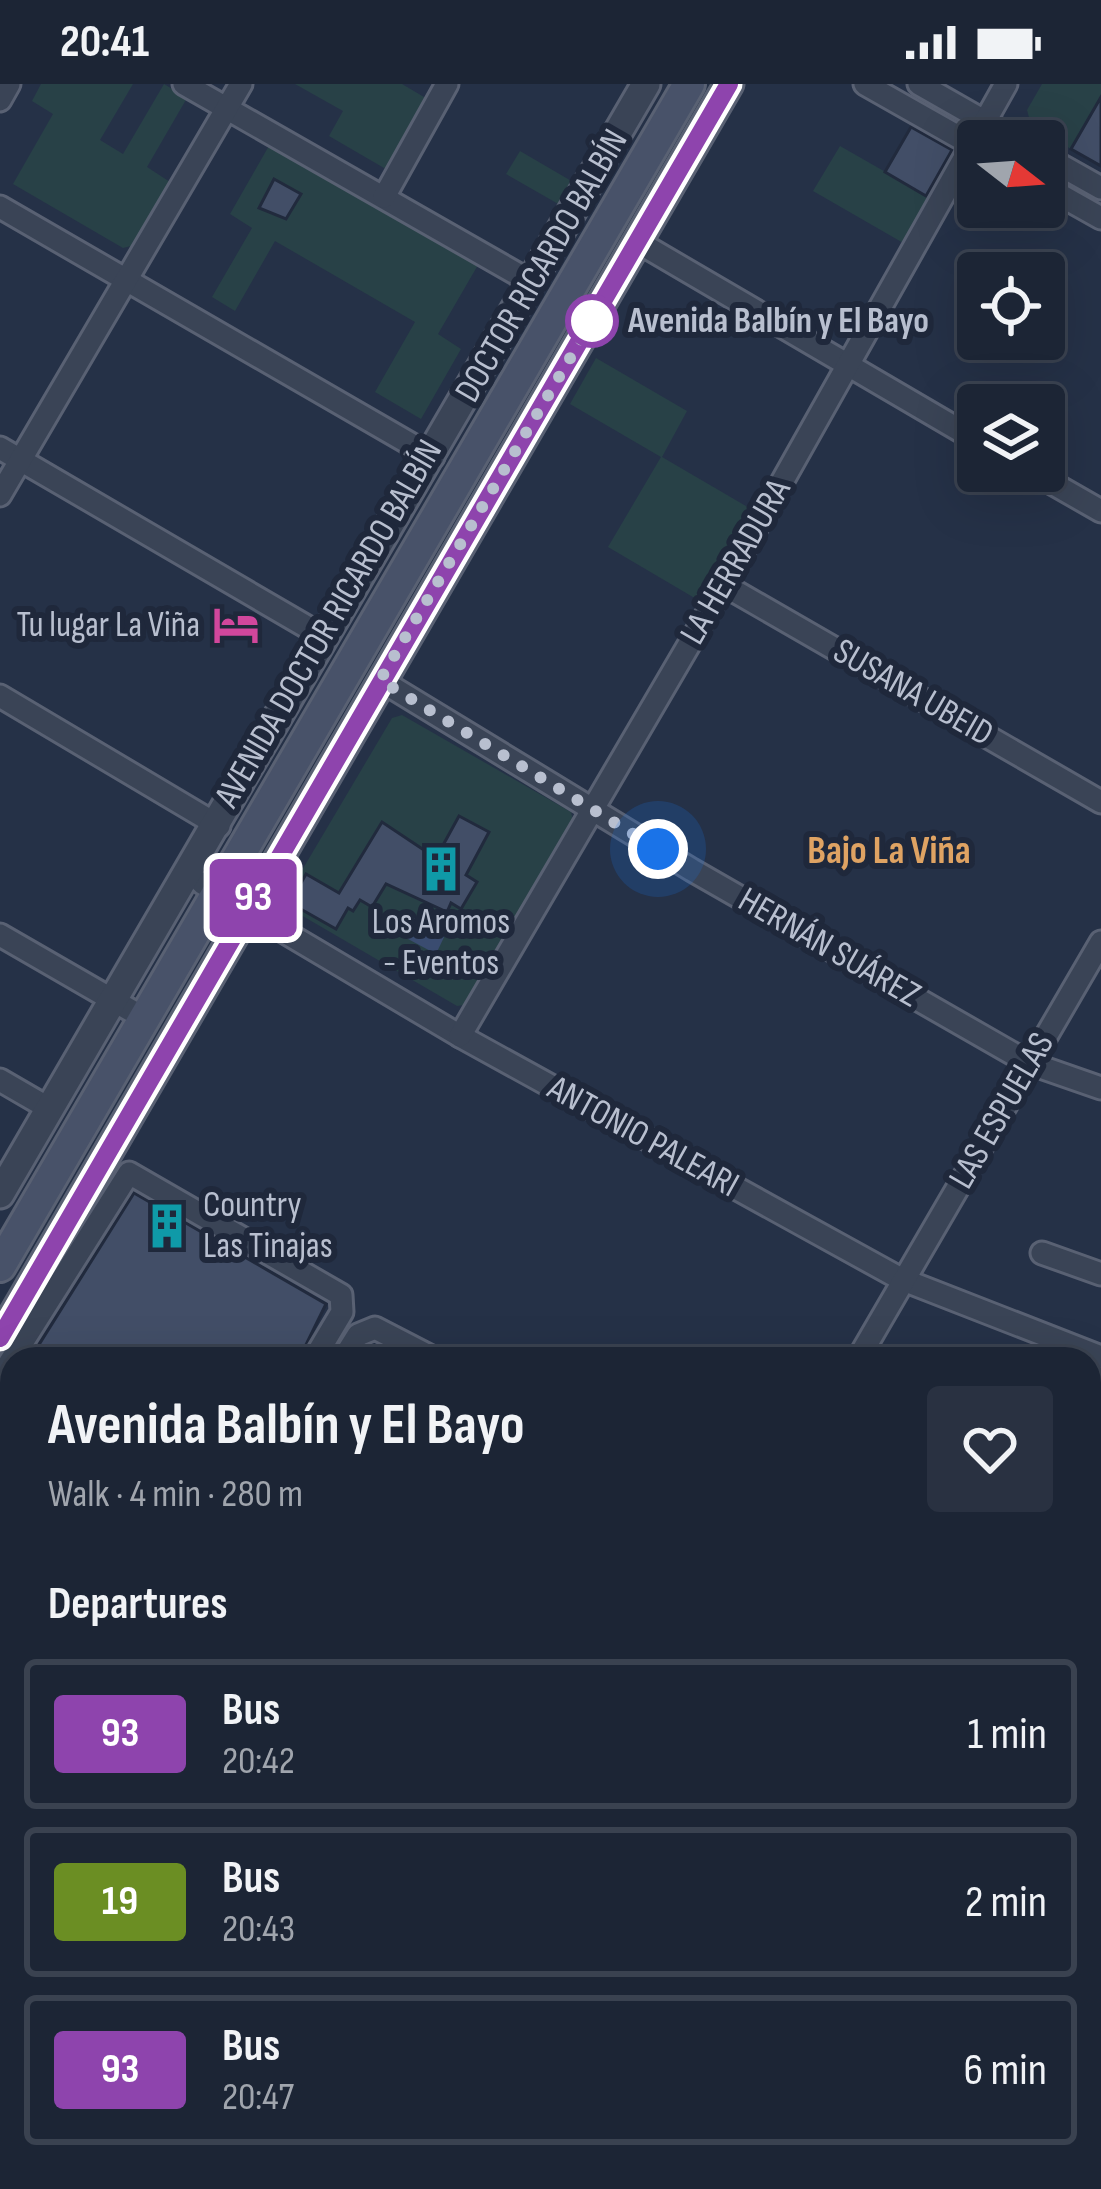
<!DOCTYPE html>
<meta charset="utf-8">
<style>
body{margin:0;font-family:"Sofia Sans Condensed",sans-serif;background:#293141;color:#f1f3f6;height:100vh;display:flex;flex-direction:column;font-size:45px;white-space:nowrap}
*{box-sizing:border-box;margin:0}
p{font-size:39px;color:#a0a5ad}
.icon{flex:none;width:66px;height:66px;fill:none;stroke:currentColor;stroke-width:2;stroke-linecap:round;stroke-linejoin:round}
.map{position:relative;flex:1;overflow:hidden}
.side{position:absolute;left:0px;top:1263px;width:1101px;height:843px;display:flex;flex-direction:column;background:#1c2535;border-radius:36px 36px 0 0;box-shadow:0 12px 48px #0002,0 0 0 3px #3a4250}
.side>*{flex:none}
.badge{padding:0 24px;border-radius:9px;font-size:42px;line-height:78px}
.needle{width:78px;rotate:107deg}
.fabs{position:absolute;left:957px;top:36px;display:grid;gap:24px}
.fabs a{display:grid;place-items:center;width:108px;height:108px;border-radius:12px;background:#1c2535;box-shadow:0 12px 48px #0002,0 0 0 3px #3a4250;font-size:60px}
.you{position:absolute;width:60px;height:60px;margin:-30px;border:9px solid #fff;border-radius:50%;background:#1a73e8;box-shadow:0 0 0 18px #1a73e833}
.map>.badge{position:absolute;translate:-50% -50%;box-shadow:0 0 0 6px #fff}
h2{padding:0 48px;font-size:45px;line-height:108px}
.round{display:grid;place-items:center;flex:none;width:126px;height:126px;border-radius:12px;background:#293141}
.head{display:flex;align-items:center;justify-content:space-between;height:204px;padding:0 48px}
h1{font-size:57px;font-weight:700;line-height:90px}
ul{padding:0;list-style:none}
li{display:flex;align-items:center;gap:36px;height:150px;margin:0 24px 18px;padding:0 24px;border:6px solid #3a4250;border-radius:12px}
li div{flex:1}
li b{display:block;font-size:45px}
li em{font-style:normal}
li .badge{min-width:132px;font-weight:700;text-align:center}
.status{display:flex;justify-content:space-between;align-items:center;height:84px;padding:0 60px;background:#1c2535;direction:ltr}
.status svg{height:33px;fill:currentColor}
.map>svg:first-child{display:block}
.green{fill:#284147}
.water{fill:#3a4c70}
.building{fill:#424e67;stroke:#212a3d;stroke-width:3}
.lines{fill:none;stroke-linecap:round;stroke-linejoin:round}
.minor-casing{stroke:#596173;stroke-width:27}
.tertiary-casing{stroke:#596173;stroke-width:33}
.secondary-casing{stroke:#596173;stroke-width:36}
.minor{stroke:#3a4456;stroke-width:21}
.tertiary{stroke:#3a4456;stroke-width:27}
.secondary{stroke:#485269;stroke-width:30}
.line-casing{stroke:#fff;stroke-width:27}
.line{stroke:#8e44ad;stroke-width:18}
.walk{stroke:#b8bfcf;stroke-width:12;stroke-dasharray:0 21.6}
.stop-dot{fill:#fff;stroke:#8e44ad;stroke-width:6}
.labels{text-anchor:middle;dominant-baseline:central;stroke-width:12;stroke-linejoin:round;paint-order:stroke}
.street-label{font-size:36px;fill:#b8bfcf;stroke:#1f283b}
.stop-label{font-size:36px;font-weight:bold;fill:#b8bfcf;stroke:#1f283b;text-anchor:start}
.poi-label{font-size:36px;fill:#b8bfcf;stroke:#1f283b;text-anchor:end}
.neighbourhood-label{font-size:39px;font-weight:bold;fill:#dfa363;stroke:#1f283b}
</style>
<div class="status"><b>20:41</b><svg viewBox="0 0 49 12"><path d="M0 12V9h3v3zM5 12V6h3v6zM10 12V3h3v9zM15 12V0h3v12zM26 1h20v11H26zM47 4h2v5h-2z"/></svg></div>
<div class="map">
<svg width="1101" height="2105" viewBox="0 0 1101 2105">
<rect width="100%" height="100%" fill="#253147"/>
<g class="green">
<path d="M41 0H133L100 56 123 70 164 0 187 14 147 83 170 98 135 161 123 164 13 100 53 30 32 17Z"/>
<path d="M295 0H402L429 16 392 82 384 84 329 52 343 27Z"/>
<path d="M1042 0H1101V13L1071 65 1031 41 1027 26Z"/>
<path d="M270 60 478 181 438 250 461 265 421 335 375 308 415 238 275 157 235 227 212 213 252 144 230 130Z"/>
<path d="M840 62 931 114 905 160 813 107Z"/>
<path d="M520 67 580 102 567 125 506 90Z"/>
<path d="M596 274 687 327 662 373 751 425 698 516 608 463 661 373 570 320Z"/>
<path d="M402 631 571 728 574 740 465 921 457 922 282 820 392 634Z"/>
<path d="M0 1376 12 1383V1475L0 1468Z"/>
<path d="M0 1653 12 1660V1711L0 1732Z"/>
<path d="M1101 1841V2105H831L839 2094H1089V1851Z"/>
</g>
<path class="water" d="M405 828 446 849 436 870 395 848Z"/>
<g class="building">
<path d="M1101 13V82L1071 65Z"/>
<path d="M911 43 952 66 926 112 885 88Z"/>
<path d="M274 95 301 110 286 135 259 124Z"/>
<path d="M459 732 489 748 466 791 477 798 461 825 451 819 447 828 386 800 372 823 360 816 353 827 348 824 336 845 290 819 306 790 339 809 382 738 436 774Z"/>
<path d="M134 1109 326 1220 299 1275H30Z"/>
</g>
<g class="lines">
<g class="minor-casing">
<g id="minor">
<path d="M184 0 533 199"/>
<path d="M865 0 978 64"/>
<path d="M919 0 1019 57"/>
<path d="M0 16 9 0"/>
<path d="M1044 72 1101 104"/>
<path d="M1044 102 1101 134"/>
<path d="M384 113 447 0"/>
<path d="M0 123 433 373"/>
<path d="M638 158 978 357"/>
<path d="M0 364 326 554"/>
<path d="M1031 387 1101 427"/>
<path d="M0 411 241 0"/>
<path d="M724 501 1101 718"/>
<path d="M380 596 692 786 1029 979 1101 1004"/>
<path d="M0 612 219 742"/>
<path d="M202 799 460 952 901 1195 1101 1273"/>
<path d="M0 851 144 934"/>
<path d="M460 952 728 494 1006 0"/>
<path d="M0 996 50 1025"/>
<path d="M1042 1169 1101 1190"/>
<path d="M343 1275 358 1251 375 1244 435 1275"/>
<path d="M858 1275 1101 858"/>
<path d="M12 1310 3 1295 5 1286 129 1089 341 1211 342 1228 314 1275"/>
<path d="M0 1320 12 1327"/>
<path d="M1089 1574 1101 1582"/>
<path d="M0 1640 12 1647"/>
<path d="M1089 1657 1101 1628"/>
<path d="M0 1745 12 1724"/>
<path d="M0 1965 12 1972"/>
<path d="M228 2094 247 2105"/>
<path d="M498 2105 505 2094"/>
</g>
</g>
<g class="tertiary-casing">
<g id="tertiary">
<path d="M0 1110 646 0"/>
<path d="M0 1254 729 0"/>
</g>
</g>
<g class="secondary-casing">
<path id="secondary" d="M0 1182 689 0"/>
</g>
<use href="#minor" class="minor"/>
<use href="#tertiary" class="tertiary"/>
<use href="#secondary" class="secondary"/>
</g>
<g class="lines">
<g class="line-casing">
<path id="line" d="M0 1254 729 0"/>
</g>
<use href="#line" class="line"/>
<path class="walk" d="M592 237 380 596 658 765"/>
</g>
<defs>
<g id="hotel-bare" transform="scale(3.6)"><path d="M-6-4.5h1.5V1H6V5H4.5V3h-9V5H-6ZM-4 0a1.8 1.8 0 1 1 3.6 0ZM.5 0V-2.5h3Q6-2.5 6 0Z" fill="#d1479c" stroke="#1f283b" stroke-width="2.5" paint-order="stroke"/></g>
<g id="building-bare" transform="scale(3.6)"><path d="M-4-6H4V6H1V3H-1V6H-4ZM-2.5-4.3h1.7v1.8h-1.7ZM.8-4.3h1.7v1.8H.8ZM-2.5-1h1.7V.8h-1.7ZM.8-1h1.7V.8H.8Z" fill="#0f9aa8" stroke="#1f283b" stroke-width="2.5" paint-order="stroke"/></g>
</defs>
<g fill-rule="evenodd">
<use href="#hotel-bare" x="236" y="541"/>
<use href="#building-bare" x="441" y="785"/>
<use href="#building-bare" x="167" y="1142"/>
</g>
<circle class="stop-dot" cx="592" cy="237" r="24"/>
<g class="labels">
<g class="street-label">
<text transform="translate(542 182) rotate(-60)">DOCTOR RICARDO BALBÍN</text>
<text transform="translate(736 478) rotate(-60)">LA HERRADURA</text>
<text transform="translate(329 540) rotate(-60)">AVENIDA DOCTOR RICARDO BALBÍN</text>
<text transform="translate(913 609) rotate(30)">SUSANA UBEID</text>
<text transform="translate(829 864) rotate(30)">HERNÁN SUÁREZ</text>
<text transform="translate(1002 1027) rotate(-60)">LAS ESPUELAS</text>
<text transform="translate(643 1053) rotate(29)">ANTONIO PALEARI</text>
</g>
<g class="stop-label">
<text x="628" y="237">Avenida Balbín y El Bayo</text>
</g>
<g class="poi-label">
<text x="200" y="541">Tu lugar La Viña</text>
<text x="441" y="838" text-anchor="middle">Los Aromos<tspan x="441" dy="41">- Eventos</tspan></text>
<text x="203" y="1121" text-anchor="start">Country<tspan x="203" dy="41">Las Tinajas</tspan></text>
</g>
<g class="neighbourhood-label">
<text x="889" y="767">Bajo La Viña</text>
</g>
</g>
</svg>
<div class="fabs">
<a><svg class="needle" viewBox="-14 -14 28 28"><path d="M0-13l5 13h-10z" fill="#e53935"/><path d="M0 13l5-13h-10z" fill="#a0a5ad"/></svg></a>
<a><svg class="icon" aria-label="locate" viewBox="0 0 24 24"><circle cx="12" cy="12" r="6"/><path d="M12 2v4M12 18v4M2 12h4M18 12h4"/></svg></a>
<a><svg class="icon" aria-label="layers" viewBox="0 0 24 24"><path d="M12 4l9 5-9 5-9-5zM3 14l9 5 9-5"/></svg></a>
</div>
<div class="you" style="left:658px;top:765px"></div>
<b class="badge" style="left:253px;top:814px;background:#8e44ad;color:#fff">93</b>
<section class="side">
<div class="head"><div><h1>Avenida Balbín y El Bayo</h1><p>Walk · 4 min · 280 m</p></div><a class="round"><svg class="icon" aria-label="heart" viewBox="0 0 24 24"><path d="M12 20l-8-8c-3-5 5-10 8-4 3-6 11-1 8 4z"/></svg></a></div>
<h2>Departures</h2>
<ul>
<li><span class="badge" style="background:#8e44ad;color:#fff">93</span><div><b>Bus</b><p>20:42</p></div><em>1 min</em></li>
<li><span class="badge" style="background:#6b8e23;color:#fff">19</span><div><b>Bus</b><p>20:43</p></div><em>2 min</em></li>
<li><span class="badge" style="background:#8e44ad;color:#fff">93</span><div><b>Bus</b><p>20:47</p></div><em>6 min</em></li>
</ul>
</section>
</div>
